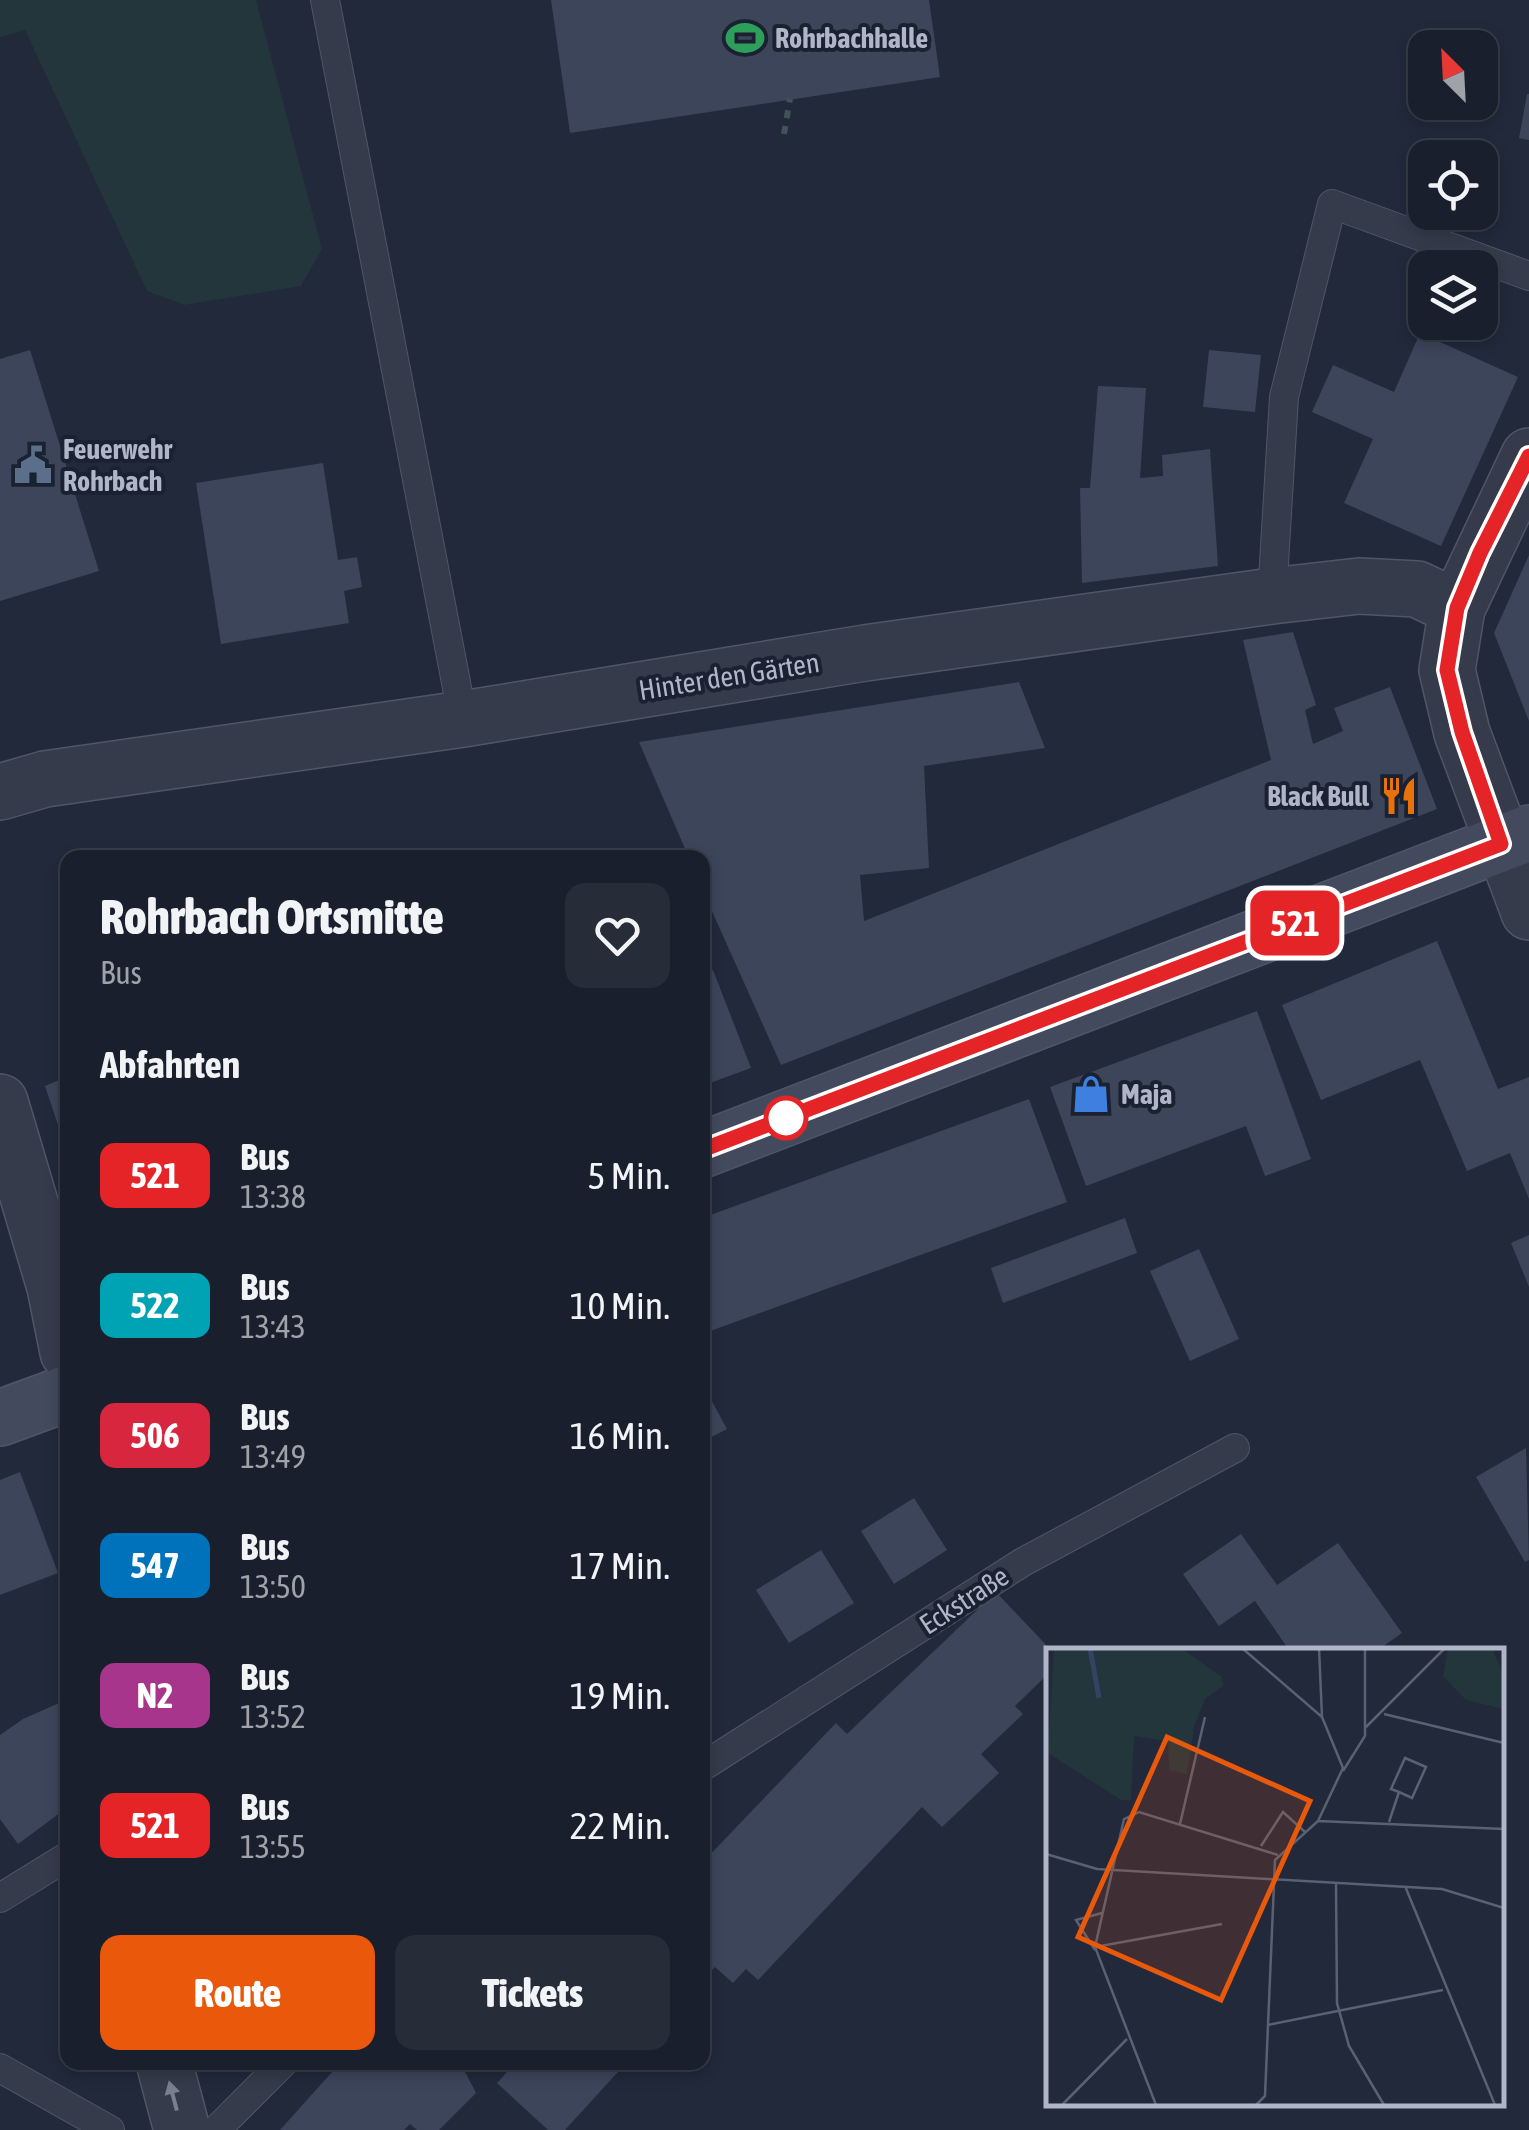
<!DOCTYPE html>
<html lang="de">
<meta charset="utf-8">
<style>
body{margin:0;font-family:"Asap Condensed",sans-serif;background:#262c38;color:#f1f3f6;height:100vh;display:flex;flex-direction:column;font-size:38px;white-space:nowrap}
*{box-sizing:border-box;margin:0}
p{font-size:32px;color:#9fa2a9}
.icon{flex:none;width:55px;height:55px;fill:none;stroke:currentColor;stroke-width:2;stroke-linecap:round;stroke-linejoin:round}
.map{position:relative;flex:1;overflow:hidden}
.side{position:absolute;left:60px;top:850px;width:650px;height:1220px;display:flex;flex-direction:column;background:#191f2c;border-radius:20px;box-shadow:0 5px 15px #0003,0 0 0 2px #373d48}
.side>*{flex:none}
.badge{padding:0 20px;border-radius:15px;font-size:35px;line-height:65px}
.needle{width:65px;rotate:336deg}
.fabs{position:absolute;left:1408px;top:30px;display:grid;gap:20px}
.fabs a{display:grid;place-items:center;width:90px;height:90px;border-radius:20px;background:#191f2c;box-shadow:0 5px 15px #0003,0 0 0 2px #373d48;font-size:50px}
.map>.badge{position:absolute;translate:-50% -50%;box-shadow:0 0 0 5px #fff}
h2{padding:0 40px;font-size:38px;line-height:90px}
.round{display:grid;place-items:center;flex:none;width:105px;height:105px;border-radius:20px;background:#262c38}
.headline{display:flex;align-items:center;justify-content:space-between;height:170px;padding:0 40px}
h1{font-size:48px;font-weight:800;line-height:75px}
.cta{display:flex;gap:20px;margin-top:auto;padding:20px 40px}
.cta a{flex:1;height:115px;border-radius:20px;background:#ea580c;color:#fff;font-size:40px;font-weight:800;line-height:115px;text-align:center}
.cta a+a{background:#262c38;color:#f1f3f6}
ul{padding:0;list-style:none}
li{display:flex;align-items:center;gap:30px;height:130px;padding:0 40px}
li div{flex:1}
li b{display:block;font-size:38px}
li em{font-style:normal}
li .badge{min-width:110px;font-weight:700;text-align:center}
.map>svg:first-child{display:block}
.green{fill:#23363c}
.building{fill:#3d455b}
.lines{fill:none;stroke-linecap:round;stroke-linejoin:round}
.service-casing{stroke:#505666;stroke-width:30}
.minor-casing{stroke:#505666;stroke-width:58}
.secondary-casing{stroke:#505666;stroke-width:58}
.path{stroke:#415359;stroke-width:6;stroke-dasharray:8 8;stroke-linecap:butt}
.service{stroke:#353b4b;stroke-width:28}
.minor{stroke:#353b4b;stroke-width:55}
.secondary{stroke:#434a5e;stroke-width:55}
.oneway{fill:#797f8f}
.line-casing{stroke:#fff;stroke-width:22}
.line{stroke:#e52428;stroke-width:15}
.stop-dot{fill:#fff;stroke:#e52428;stroke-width:5}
.labels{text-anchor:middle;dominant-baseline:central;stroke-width:8;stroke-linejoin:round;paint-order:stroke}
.poi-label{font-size:28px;font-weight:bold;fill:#b0b6c7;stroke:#1a2130;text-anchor:start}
.street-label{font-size:28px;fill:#b0b6c7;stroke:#1a2130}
.inset-river{fill:none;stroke:#344263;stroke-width:5}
.inset-road{fill:none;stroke:#5a6173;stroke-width:2.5}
.view{fill:#e8590c;fill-opacity:0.15;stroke:#e8590c;stroke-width:5}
.inset-edge{fill:none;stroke:#b0b6c7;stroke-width:5}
</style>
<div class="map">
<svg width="1529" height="2130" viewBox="0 0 1529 2130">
<rect width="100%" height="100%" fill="#21293b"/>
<path class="green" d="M0 0H256L322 249 301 286 184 305 147 291 25 30 0 37Z"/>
<g class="building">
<path d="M551 0H929L940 77 570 133Z"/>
<path d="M1527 94H1529V140L1519 138Z"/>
<path d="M1420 333 1518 377 1441 546 1344 503 1373 439 1312 412 1333 365 1394 392Z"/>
<path d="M30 350 99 571 0 601V359Z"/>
<path d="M1209 350 1261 355 1255 412 1203 407Z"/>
<path d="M1098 386 1146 388 1140 478 1163 476 1162 455 1210 449 1218 566 1082 583 1080 488H1090Z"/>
<path d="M323 463 338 560 357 557 362 587 344 591 349 623 221 644 196 483Z"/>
<path d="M1529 555V721L1494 633Z"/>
<path d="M1293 632 1316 705 1305 710 1313 744 1343 731 1334 708 1390 687 1437 809 781 1065 702 889V858H689L639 742 1019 682 1045 748 924 766 929 868 860 875 864 921 1271 760 1243 640Z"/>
<path d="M1437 941 1498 1089 1529 1077V1199L1510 1153 1467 1171 1420 1060 1321 1100 1282 1005Z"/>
<path d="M713 970 751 1068 702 1086V973Z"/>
<path d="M1257 1011 1311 1159 1265 1176 1246 1126 1086 1186 1050 1087Z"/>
<path d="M68 1076V1151L67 1152 45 1086Z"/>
<path d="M1029 1099 1067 1202 702 1334V1218Z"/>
<path d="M1125 1218 1137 1253 1003 1303 991 1268Z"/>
<path d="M1529 1235V1287L1511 1243Z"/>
<path d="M1199 1249 1239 1339 1190 1361 1150 1271Z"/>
<path d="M702 1383 727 1429 702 1442Z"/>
<path d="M1526 1448 1529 1560 1525 1562 1476 1477Z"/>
<path d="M20 1472 58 1573 0 1595V1480Z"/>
<path d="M914 1498 947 1550 894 1584 861 1531Z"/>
<path d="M1241 1534 1277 1585 1338 1543 1402 1633 1378 1650H1289L1255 1601 1219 1626 1183 1574Z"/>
<path d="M821 1550 854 1603 789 1643 756 1590Z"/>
<path d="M996 1592 1049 1648V1673L1015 1706 1023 1714 981 1754 999 1773 942 1827 922 1807 758 1980 746 1969 733 1983 715 1967 702 1980V1863L836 1723 847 1734Z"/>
<path d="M68 1699V1807L18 1844 0 1819V1735L23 1719Z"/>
<path d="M341 2062H460L476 2093 439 2130H417L410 2124 404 2130H280Z"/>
<path d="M516 2062H627L565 2130H548L497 2083Z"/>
</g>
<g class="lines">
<g class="service-casing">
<g id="service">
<path d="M325 0 463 719"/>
<path d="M1272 596 1284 397 1332 204 1529 276"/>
<path d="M702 1767 1023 1562 1235 1448"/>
<path d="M0 1898 68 1856"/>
<path d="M0 2068 110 2130"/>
<path d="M216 2130 284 2062"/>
</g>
</g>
<g class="minor-casing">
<g id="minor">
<path d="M1529 456 1457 608 1447 670 1462 733 1529 912"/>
<path d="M0 792 45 779 463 719 865 653 1272 596 1359 586 1417 589 1457 608"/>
<path d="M0 1102 55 1287 68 1352"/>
<path d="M164 2062 182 2130"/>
</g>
</g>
<g class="secondary-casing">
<g id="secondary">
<path d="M702 1150 1529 833"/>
<path d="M0 1418 68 1393"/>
</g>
</g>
<path class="path" d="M784 134 790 99"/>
<use href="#service" class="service"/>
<use href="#minor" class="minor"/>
<use href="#secondary" class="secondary"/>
</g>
<defs><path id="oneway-solid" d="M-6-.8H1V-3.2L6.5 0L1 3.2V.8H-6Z" transform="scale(2.5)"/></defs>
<use class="oneway" href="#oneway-solid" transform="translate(173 2096) rotate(-105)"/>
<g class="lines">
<g class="line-casing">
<path id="line" d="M702 1150 1501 844 1462 732 1447 670 1457 608 1480 553 1529 456"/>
</g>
<use href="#line" class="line"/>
</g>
<defs>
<g id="stadium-bare" transform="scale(3)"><path d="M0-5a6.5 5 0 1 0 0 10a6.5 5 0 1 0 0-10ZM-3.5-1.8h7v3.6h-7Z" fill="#2e9e5b" stroke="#1a2130" stroke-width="2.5" paint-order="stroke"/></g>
<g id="civic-bare" transform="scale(3)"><path d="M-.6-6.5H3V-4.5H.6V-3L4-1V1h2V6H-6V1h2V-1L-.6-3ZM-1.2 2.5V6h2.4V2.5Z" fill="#5c6f8a" stroke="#1a2130" stroke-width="2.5" paint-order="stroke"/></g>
<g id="restaurant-bare" transform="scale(3)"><path d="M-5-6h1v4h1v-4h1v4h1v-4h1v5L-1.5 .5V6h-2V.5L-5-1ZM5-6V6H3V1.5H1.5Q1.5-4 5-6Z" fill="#e8710a" stroke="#1a2130" stroke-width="2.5" paint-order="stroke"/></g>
<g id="shop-bare" transform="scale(3)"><path d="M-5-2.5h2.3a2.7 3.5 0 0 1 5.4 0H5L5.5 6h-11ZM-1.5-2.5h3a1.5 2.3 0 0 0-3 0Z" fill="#3f7fe0" stroke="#1a2130" stroke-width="2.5" paint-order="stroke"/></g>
</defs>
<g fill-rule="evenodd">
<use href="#stadium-bare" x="745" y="38"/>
<use href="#civic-bare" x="33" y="465"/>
<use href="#restaurant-bare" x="1399" y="796"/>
<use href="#shop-bare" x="1091" y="1094"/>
</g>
<circle class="stop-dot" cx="786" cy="1118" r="20"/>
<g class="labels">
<g class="poi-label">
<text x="775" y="38">Rohrbachhalle</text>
<text x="63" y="449">Feuerwehr<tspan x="63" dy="32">Rohrbach</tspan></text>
<text x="1369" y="796" text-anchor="end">Black Bull</text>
<text x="1121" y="1094">Maja</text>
</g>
<g class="street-label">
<text transform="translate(729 676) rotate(-9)">Hinter den Gärten</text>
<text transform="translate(964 1600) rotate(-33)">Eckstraße</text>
</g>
</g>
<g transform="translate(1046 1648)">
<rect width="458" height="458" fill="#21293b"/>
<path d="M8 0H135L176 29 177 38 159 51 148 79 141 126 123 122 122 93 88 88 85 152H75L2 105ZM402 0H446L457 26V61L420 52 397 28Z" fill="#23363c"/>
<path class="inset-river" d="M44 0 53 50"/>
<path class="inset-road" d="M196 0 276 69 297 120 272 173 229 212 219 448 210 457M273 0 276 69M338 66 458 95M319 80 399 0M297 123 319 88V0M272 173 458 181M343 174 353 144 366 150 380 119 359 110 345 141 353 144M134 176 159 69M215 198 237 164 259 184M0 206 51 221 396 241 458 260M290 235 291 355 303 398 338 457M359 238 449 457M49 299 176 276M49 302 30 272 56 265M222 377 397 342M16 457 81 391M110 457 49 299 78 171 93 164 232 207"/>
<path class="view" d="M121 89 264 153 175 352 32 289Z"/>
<rect width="458" height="458" class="inset-edge"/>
</g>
</svg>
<div class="fabs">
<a><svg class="needle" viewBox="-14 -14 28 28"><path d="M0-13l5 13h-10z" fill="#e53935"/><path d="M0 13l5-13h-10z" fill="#9fa2a9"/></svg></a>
<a><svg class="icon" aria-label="locate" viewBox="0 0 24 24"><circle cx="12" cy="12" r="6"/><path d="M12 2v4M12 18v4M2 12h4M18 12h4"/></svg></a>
<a><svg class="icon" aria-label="layers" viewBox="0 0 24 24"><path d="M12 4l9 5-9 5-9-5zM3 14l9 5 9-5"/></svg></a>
</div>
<b class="badge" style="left:1295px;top:923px;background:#e52428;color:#fff">521</b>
<section class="side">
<div class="headline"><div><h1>Rohrbach Ortsmitte</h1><p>Bus</p></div><a class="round"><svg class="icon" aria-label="heart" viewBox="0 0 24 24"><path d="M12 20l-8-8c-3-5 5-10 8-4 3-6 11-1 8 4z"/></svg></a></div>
<h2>Abfahrten</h2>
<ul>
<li><span class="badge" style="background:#e52428;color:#fff">521</span><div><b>Bus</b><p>13:38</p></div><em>5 Min.</em></li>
<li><span class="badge" style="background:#00a3b4;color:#fff">522</span><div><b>Bus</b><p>13:43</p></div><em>10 Min.</em></li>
<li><span class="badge" style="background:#d7263d;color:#fff">506</span><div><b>Bus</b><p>13:49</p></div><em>16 Min.</em></li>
<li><span class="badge" style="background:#0072bc;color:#fff">547</span><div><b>Bus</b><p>13:50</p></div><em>17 Min.</em></li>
<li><span class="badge" style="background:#a7358b;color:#fff">N2</span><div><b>Bus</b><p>13:52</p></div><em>19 Min.</em></li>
<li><span class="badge" style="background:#e52428;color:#fff">521</span><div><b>Bus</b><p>13:55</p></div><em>22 Min.</em></li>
</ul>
<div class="cta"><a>Route</a><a>Tickets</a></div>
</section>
</div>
